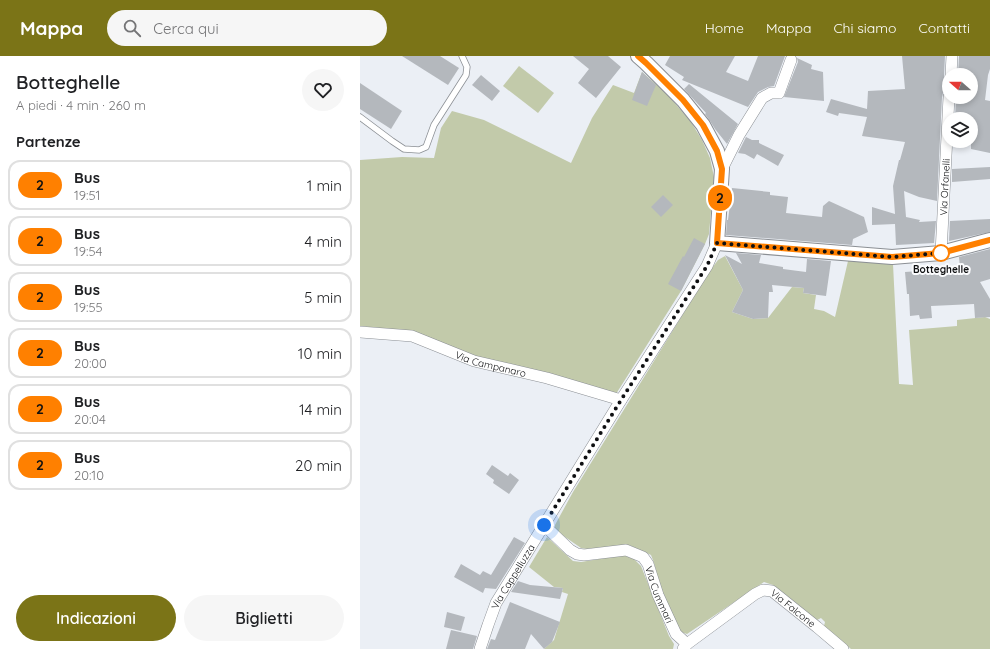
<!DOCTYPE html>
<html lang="it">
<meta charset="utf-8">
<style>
body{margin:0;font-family:Quicksand,sans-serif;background:#f6f6f6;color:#202124;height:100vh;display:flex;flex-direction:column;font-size:15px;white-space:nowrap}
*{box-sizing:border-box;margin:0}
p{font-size:13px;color:#757577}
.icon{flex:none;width:22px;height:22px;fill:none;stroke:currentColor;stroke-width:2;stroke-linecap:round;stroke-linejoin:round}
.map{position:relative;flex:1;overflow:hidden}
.sheet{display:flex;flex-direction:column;background:#fff;width:360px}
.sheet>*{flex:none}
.badge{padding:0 8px;border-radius:13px;font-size:14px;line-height:26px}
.needle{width:26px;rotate:291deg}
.controls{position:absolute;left:582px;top:12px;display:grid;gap:8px}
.controls a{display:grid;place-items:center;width:36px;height:36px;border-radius:50%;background:#fff;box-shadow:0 2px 6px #0003;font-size:20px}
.you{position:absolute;width:20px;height:20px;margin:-10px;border:3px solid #fff;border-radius:50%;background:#1a73e8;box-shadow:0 0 0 6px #1a73e833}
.map>.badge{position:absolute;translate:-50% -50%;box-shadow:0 0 0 2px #fff}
h2{padding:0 16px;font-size:15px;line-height:36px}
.round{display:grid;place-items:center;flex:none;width:42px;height:42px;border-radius:21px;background:#f6f6f6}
.head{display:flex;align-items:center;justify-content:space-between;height:68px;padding:0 16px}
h1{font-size:19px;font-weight:600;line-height:30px}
.action{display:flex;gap:8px;margin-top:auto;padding:8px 16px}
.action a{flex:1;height:46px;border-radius:24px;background:#7b7417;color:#fff;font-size:16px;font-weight:600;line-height:46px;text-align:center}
.action a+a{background:#f6f6f6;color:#202124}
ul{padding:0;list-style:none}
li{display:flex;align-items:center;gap:12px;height:50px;margin:0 8px 6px;padding:0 8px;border:2px solid #e0e0e0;border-radius:12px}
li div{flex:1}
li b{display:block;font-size:15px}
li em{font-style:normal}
li .badge{min-width:44px;font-weight:700;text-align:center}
header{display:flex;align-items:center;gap:24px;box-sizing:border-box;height:56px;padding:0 20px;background:#7b7417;color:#fff}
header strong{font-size:19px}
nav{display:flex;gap:22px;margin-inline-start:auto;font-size:14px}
.search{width:280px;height:36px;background:#f6f6f6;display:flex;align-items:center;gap:10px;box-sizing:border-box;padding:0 14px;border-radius:22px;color:#757577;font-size:15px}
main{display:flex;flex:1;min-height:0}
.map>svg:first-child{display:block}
.grass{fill:#c2caaa}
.building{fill:#b4b8bd}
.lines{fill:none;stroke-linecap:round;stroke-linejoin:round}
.service-casing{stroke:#8b8f94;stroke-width:7}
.minor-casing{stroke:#8b8f94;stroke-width:12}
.tertiary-casing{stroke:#8b8f94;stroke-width:16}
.service{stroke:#fff;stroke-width:5.5}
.minor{stroke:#fff;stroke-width:11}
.tertiary{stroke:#fff;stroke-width:14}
.line-casing{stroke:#fff;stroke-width:9}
.line{stroke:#ff8000;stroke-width:6}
.walk{stroke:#0f1012;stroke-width:4;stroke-dasharray:0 7.2}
.stop-dot{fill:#fff;stroke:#ff8000;stroke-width:2}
.labels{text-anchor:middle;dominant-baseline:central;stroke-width:4;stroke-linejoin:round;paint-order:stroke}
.street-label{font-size:10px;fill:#0f1012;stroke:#fbfcfe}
.stop-label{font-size:10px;font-weight:bold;fill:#0f1012;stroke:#fbfcfe}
</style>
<header>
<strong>Mappa</strong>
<div class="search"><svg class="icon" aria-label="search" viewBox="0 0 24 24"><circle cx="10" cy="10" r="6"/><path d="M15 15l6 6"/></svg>Cerca qui</div>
<nav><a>Home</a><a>Mappa</a><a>Chi siamo</a><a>Contatti</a></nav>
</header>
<main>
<section class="sheet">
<div class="head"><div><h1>Botteghelle</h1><p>A piedi · 4 min · 260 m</p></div><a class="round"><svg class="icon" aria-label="heart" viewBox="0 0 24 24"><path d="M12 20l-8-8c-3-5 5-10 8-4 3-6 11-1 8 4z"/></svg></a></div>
<h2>Partenze</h2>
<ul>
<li><span class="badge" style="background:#ff8000;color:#111">2</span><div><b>Bus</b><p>19:51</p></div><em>1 min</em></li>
<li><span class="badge" style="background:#ff8000;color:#111">2</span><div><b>Bus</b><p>19:54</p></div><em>4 min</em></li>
<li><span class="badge" style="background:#ff8000;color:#111">2</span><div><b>Bus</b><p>19:55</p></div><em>5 min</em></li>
<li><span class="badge" style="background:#ff8000;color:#111">2</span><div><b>Bus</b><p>20:00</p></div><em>10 min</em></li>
<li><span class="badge" style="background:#ff8000;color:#111">2</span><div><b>Bus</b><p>20:04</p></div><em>14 min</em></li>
<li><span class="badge" style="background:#ff8000;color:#111">2</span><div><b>Bus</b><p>20:10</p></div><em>20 min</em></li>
</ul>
<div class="action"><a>Indicazioni</a><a>Biglietti</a></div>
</section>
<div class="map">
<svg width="630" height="593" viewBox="0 0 630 593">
<rect width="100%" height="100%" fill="#ebeff5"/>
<g class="grass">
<path d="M159 10 194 37 178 57 143 30Z"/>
<path d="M282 16 307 38 331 66 342 84 350 102 354 121 349 178 345 188 321 235 256 338 109 298 48 275 0 270V104L42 101 74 102 81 72 92 55 124 64 211 107 232 62 253 29 274 37Z"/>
<path d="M365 200 383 234 372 256 393 263 408 262 432 231 444 232 443 237 456 239 454 253 464 255 475 261 488 205 533 208 539 328 553 329 549 274 597 270V264L625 261 630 263V593H491L464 570 465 566 461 562 457 564 413 529 404 526 327 578 321 576 303 539C297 526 297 512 291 499L269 489 227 493 221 492 195 474V469L213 436 349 216 358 204Z"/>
<path d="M187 481 213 505 221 506 263 499 274 503 281 510 309 580 314 588 313 593H184L194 584 208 538 202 536 203 532 194 531 169 511Z"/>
</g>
<g class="building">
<path d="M42 0H80L99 12 88 29Z"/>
<path d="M213 0H248L261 11 236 42 218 27 229 13Z"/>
<path d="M310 0H375L366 16 388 25 398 0H425L414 30 408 31 398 36 388 51 322 24 324 21 305 9Z"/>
<path d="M542 0H585L584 19 585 22 589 26V34L585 35 583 37 582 41 577 145 559 141 544 135 546 161 560 164 559 166 576 165 574 187 536 189 535 168 512 169V151L535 158 533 130 539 104H540L545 86 502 80 507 61 479 57 478 60 466 56 471 43 507 53 508 35 545 33Z"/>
<path d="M599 0H630V13L628 19 625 44 630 45V97L611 93V63H595L596 41H611V19H598Z"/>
<path d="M437 2 452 9 451 13 463 16 464 45 424 41 438 6Z"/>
<path d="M282 16 296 29 287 50 272 44Z"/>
<path d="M121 19 140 35 132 45 112 29Z"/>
<path d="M0 27 42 55 31 73 0 53Z"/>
<path d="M329 28 378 68 367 88 355 73 350 65 345 58 346 57 324 33Z"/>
<path d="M386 81 392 84H399V87L424 99 418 110 397 98 394 103 385 98 378 97Z"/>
<path d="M630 111V123L592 126V113Z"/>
<path d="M372 132 410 136V139L428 141 426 157 462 161 463 150 469 145 504 161 508 176 493 183 492 189 366 179 367 164H368Z"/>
<path d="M303 139 313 149 301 161 291 151Z"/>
<path d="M630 163V176L589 185 590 165Z"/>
<path d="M334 182 345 188 321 235 308 228 323 200 324 201Z"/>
<path d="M630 193V223L620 226 630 243V261L615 262 614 248 571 250 572 262 560 263 559 259 550 260 549 238H547L545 216 600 212 599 201Z"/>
<path d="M376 197 401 199 399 207 423 211V213L446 216 447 203 471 205 466 240 443 237 444 232 412 229 413 236H409L408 262 393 263 372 256 383 234 365 199 382 208Z"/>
<path d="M132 409 148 420 150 417 159 424 149 438 133 427 134 424 126 418Z"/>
<path d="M154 481 165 487 136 533 125 532 123 537 94 521 101 508 120 519 123 515 131 519Z"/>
<path d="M158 525 170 529 203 532 200 543 151 536Z"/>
<path d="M150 546 200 566 192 586 184 593 171 578 165 593H127L131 583 135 584Z"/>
<path d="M87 556 105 561 101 575 84 571Z"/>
<path d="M91 574 117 580 113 593H86Z"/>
</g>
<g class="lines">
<g class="service-casing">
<path id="service" d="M0 61 32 85 44 93 59 94 66 91 74 69 106 19 107 11 102 0"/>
</g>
<g class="minor-casing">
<g id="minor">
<path d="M591 19 592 0"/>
<path d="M362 113 379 79 402 42 411 37H419L431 4"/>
<path id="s1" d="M581 197 589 41"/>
<path id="s2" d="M0 276 52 280 114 305 187 322 261 344"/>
<path id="s3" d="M184 469 210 494 217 498 224 499 266 494 283 501 288 508 298 539 316 578 327 588"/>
<path id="s4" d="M120 593 128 569 136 547 261 344 347 210 357 187"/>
<path id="s5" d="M323 593 327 588 395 538 403 534 412 535 457 571 483 593"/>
</g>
</g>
<g class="tertiary-casing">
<path id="tertiary" d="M278 0 286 7 323 44 343 69 357 95 362 113 357 187 532 201 581 197 630 184"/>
</g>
<use href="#service" class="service"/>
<use href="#minor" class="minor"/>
<use href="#tertiary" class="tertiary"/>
</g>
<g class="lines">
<g class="line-casing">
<path id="line" d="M278 0 286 7 323 44 343 69 357 95 362 113 357 187 532 201 581 197 630 184"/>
</g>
<use href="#line" class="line"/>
<path class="walk" d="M184 469 261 344 347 210 357 187 532 201 581 197"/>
</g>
<circle class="stop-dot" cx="581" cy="197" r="8"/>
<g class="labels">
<g class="street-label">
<text stroke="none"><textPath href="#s1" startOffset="66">Via Orfanelli</textPath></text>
<text stroke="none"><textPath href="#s2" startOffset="136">Via Campanaro</textPath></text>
<text stroke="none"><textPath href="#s4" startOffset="80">Via Cappelluzza</textPath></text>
<text stroke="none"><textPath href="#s3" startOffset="153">Via Cummari</textPath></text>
<text stroke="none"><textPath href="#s5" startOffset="136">Via Falcone</textPath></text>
</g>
<g class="stop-label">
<text x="581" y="213">Botteghelle</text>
</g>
</g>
</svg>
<div class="controls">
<a><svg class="needle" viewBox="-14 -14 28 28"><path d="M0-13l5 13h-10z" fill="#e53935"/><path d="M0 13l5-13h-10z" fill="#757577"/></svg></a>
<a><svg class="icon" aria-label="layers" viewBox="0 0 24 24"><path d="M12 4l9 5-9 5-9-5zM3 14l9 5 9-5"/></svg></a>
</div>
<div class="you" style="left:184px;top:469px"></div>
<b class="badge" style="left:360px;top:142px;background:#ff8000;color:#111">2</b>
</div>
</main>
